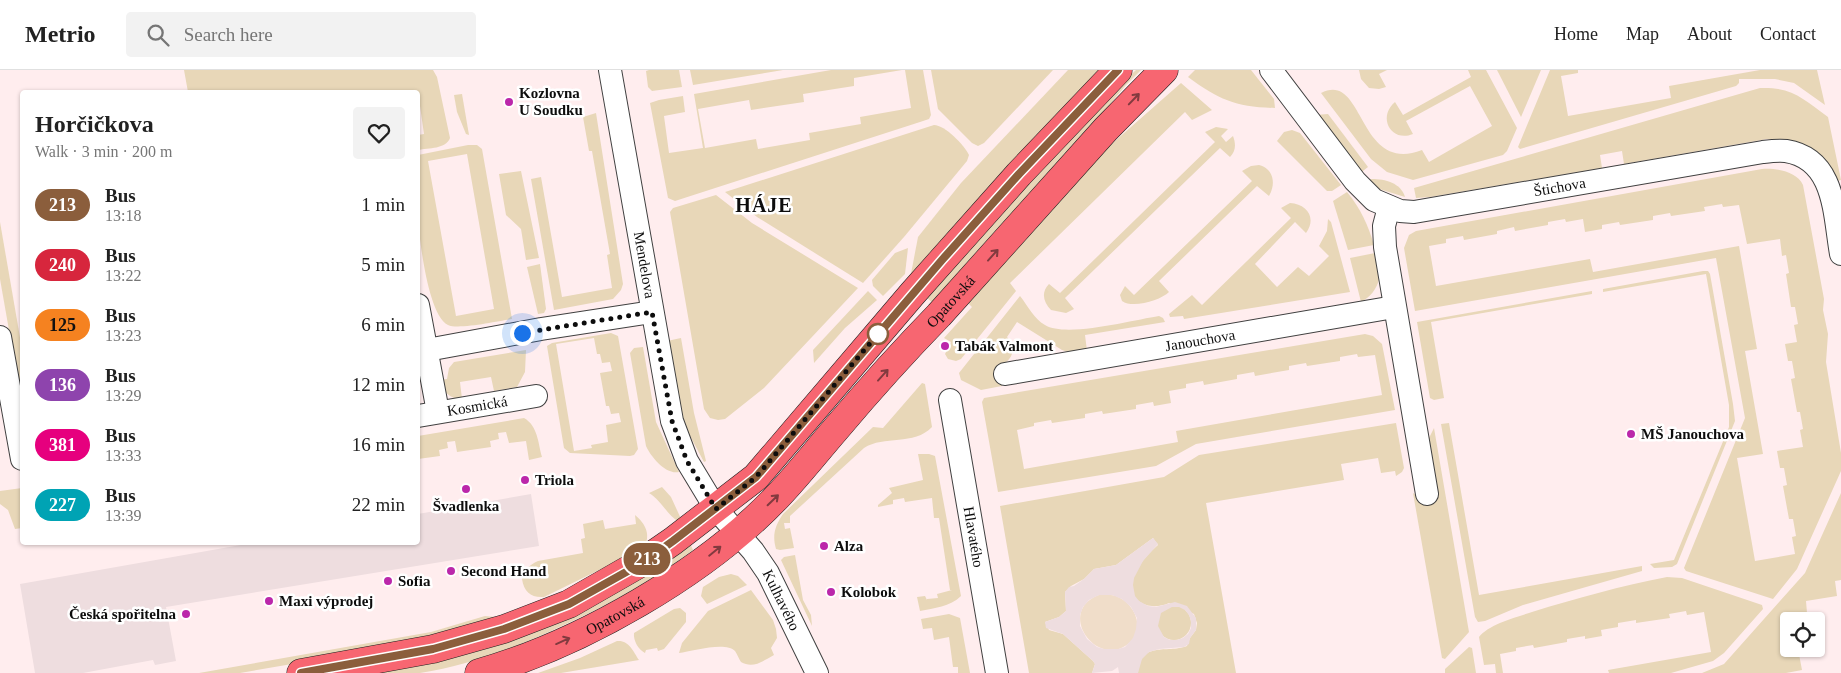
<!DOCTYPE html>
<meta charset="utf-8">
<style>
body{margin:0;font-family:"Times New Roman",serif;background:#f2f2f2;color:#222;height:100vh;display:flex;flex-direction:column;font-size:19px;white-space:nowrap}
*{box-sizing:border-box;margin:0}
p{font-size:16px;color:#767676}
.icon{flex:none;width:28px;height:28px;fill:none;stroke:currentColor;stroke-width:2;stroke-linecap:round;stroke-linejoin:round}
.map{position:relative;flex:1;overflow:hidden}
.sheet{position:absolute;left:20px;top:20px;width:400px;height:455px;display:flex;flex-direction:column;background:#fff;border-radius:5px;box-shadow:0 1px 4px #0004}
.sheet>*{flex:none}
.badge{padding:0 10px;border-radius:16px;font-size:18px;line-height:32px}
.buttons{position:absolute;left:1780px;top:542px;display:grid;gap:10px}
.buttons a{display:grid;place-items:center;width:45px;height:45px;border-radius:5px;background:#fff;box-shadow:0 1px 4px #0004;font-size:25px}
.you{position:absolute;width:25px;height:25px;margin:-12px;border:4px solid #fff;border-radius:50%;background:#1a73e8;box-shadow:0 0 0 8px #1a73e833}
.map>.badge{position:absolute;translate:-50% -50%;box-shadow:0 0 0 2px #fff}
.round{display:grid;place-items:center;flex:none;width:52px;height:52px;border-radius:5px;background:#f2f2f2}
.head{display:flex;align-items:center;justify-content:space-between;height:85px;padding:0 15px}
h1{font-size:24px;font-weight:700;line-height:38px}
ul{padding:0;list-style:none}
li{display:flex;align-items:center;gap:15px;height:60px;padding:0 15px}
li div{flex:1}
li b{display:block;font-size:19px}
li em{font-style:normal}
li .badge{min-width:55px;font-weight:700;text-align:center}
header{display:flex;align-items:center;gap:30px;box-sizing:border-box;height:70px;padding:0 25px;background:#fff;border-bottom:1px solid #e0e0e0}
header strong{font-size:24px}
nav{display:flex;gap:28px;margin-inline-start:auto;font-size:18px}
.search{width:350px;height:45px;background:#f2f2f2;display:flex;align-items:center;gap:12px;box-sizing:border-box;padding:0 18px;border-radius:5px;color:#767676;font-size:19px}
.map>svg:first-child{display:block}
.green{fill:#e8d7b8;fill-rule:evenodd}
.pitch{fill:#f0ddc9}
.plaza{fill:#eedddf;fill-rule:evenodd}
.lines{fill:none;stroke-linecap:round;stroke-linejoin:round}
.minor-casing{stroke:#404040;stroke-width:24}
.major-casing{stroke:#1e1e1e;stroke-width:29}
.minor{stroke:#fff;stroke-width:22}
.major{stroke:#f76671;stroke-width:28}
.oneway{stroke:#823a3f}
.line-casing{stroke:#fff;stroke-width:11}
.line{stroke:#8b5e3c;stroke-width:8}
.walk{stroke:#0d0d0d;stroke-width:5;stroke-dasharray:0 9}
.poi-dot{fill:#bb27aa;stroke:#fff;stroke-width:2}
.stop-dot{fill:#fff;stroke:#8b5e3c;stroke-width:2.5}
.labels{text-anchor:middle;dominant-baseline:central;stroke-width:5;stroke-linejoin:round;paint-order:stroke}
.poi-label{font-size:15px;font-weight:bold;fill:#0d0d0d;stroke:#fff;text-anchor:start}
.street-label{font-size:15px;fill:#0d0d0d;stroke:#fff}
.district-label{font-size:20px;font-weight:bold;letter-spacing:1px;fill:#0d0d0d;stroke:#fff}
</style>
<header>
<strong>Metrio</strong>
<div class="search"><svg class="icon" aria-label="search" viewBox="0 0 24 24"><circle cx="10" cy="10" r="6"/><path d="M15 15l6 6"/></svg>Search here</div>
<nav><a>Home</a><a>Map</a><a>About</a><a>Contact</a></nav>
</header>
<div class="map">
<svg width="1841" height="603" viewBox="0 0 1841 603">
<rect width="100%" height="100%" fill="#ffedee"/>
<g class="green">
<path d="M184 0H433L437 7 450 68C446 79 429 78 418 80V65L424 64 418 22H188Z"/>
<path d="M649 0H679L682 17 652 21 648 17 646 1Z"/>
<path d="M690 0H783L693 15Z"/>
<path d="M831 0H902L854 8V16L803 24 804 32 751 40 749 30 698 39 705 78 756 69 758 79 810 70 809 63 861 54 860 47 911 38 905 0H923L931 45 929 49 920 52 675 131 668 128 650 33 659 30 683 26 685 42 664 46 669 83 703 78 694 24Z"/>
<path d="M931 0H1053L984 73 978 76 972 73 938 39Z"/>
<path d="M1068 0H1103L910 209 918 167 961 113Z"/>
<path d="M1136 0H1141L1126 15 1081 69 933 233 926 227C994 150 1061 71 1136 0Z"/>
<path d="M1195 0H1251L1274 29 1275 38C1236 37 1219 30 1188 7Z"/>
<path d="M1359 0H1387L1379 4 1386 17 1379 19 1369 18 1361 9Z"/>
<path d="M1468 0H1486L1517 58 1507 81 1503 85 1413 110 1387 102 1371 89 1321 23C1365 0 1357 105 1422 80L1429 92 1492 56 1470 16 1406 51 1413 64C1391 73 1377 47 1395 32L1403 45 1471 7Z"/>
<path d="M1497 0H1541L1521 47Z"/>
<path d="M1550 0H1578V3L1561 6 1568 46 1671 28 1669 16 1760 0H1817L1825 35 1794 13 1775 9H1739V13L1736 16 1520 79 1518 77Z"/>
<path d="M1181 13 1212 40 1192 50 1185 42 1010 213 1016 221 961 289 956 291 948 289 945 284 951 272 944 268 972 237 966 231 1090 93Z"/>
<path d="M1760 18C1793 17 1803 29 1828 47L1841 110 1837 111 1776 70 1767 69 1624 94 1622 81 1600 85 1602 98 1430 127 1416 128 1414 118Z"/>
<path d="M462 24 469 65 466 64 457 42 454 25Z"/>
<path d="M596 43 623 214 621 220 613 229 554 240 531 109 541 107 562 227 612 218 607 185 610 184 592 81H589L583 47Z"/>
<path d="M1328 44 1368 97 1359 104 1315 45Z"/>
<path d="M934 55C945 55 964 75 969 85L967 91 904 167 863 213 757 147 725 122Z"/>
<path d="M1216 57 1228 59 1221 66 1226 72 1233 66C1236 74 1236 81 1230 87L1220 78 1065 228 1074 239 1066 243 1051 240C1043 232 1041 222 1049 214L1060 223 1215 72 1205 62Z"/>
<path d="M1292 60 1300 63 1341 115 1332 121H1327L1277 71 1284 62Z"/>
<path d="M468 75H477L482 79 512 249C499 251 458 260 448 255 428 245 420 172 418 150 415 129 417 106 418 85ZM467 84 494 239 456 246 428 91Z"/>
<path d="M1259 95C1274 99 1276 114 1269 126L1257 116 1159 211 1169 222C1161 230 1133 239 1122 231L1120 225 1125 216 1134 225 1252 111 1242 101 1251 96Z"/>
<path d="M1762 99C1775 98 1797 101 1803 115L1824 229 1823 240 1828 264 1826 292 1841 383V401L1797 499 1773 529 1686 501 1684 498 1745 348 1716 188 1415 241 1404 178 1409 165 1416 161ZM1722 134 1723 137 1739 135 1747 174 1780 169 1782 186 1786 185 1789 203 1786 204 1791 237H1795L1798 254 1794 255 1797 272 1785 274 1788 291H1792L1795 308 1791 309 1797 342H1800L1803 359 1800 360 1803 377 1777 381 1780 398H1784L1787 415 1783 416 1789 449H1793L1796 466 1792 467 1795 484 1755 491 1737 388 1763 384 1745 281 1757 279 1739 176 1593 202 1590 189 1436 216 1429 176 1446 173V169L1463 166 1464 170 1497 164V161L1514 157 1515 161 1548 155V152L1565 149 1566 152 1583 149 1585 162 1602 159V155L1619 152 1620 155 1653 150V146L1670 143 1671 146 1705 141 1704 137Z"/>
<path d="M521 101 539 188 526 190 521 159 506 145 499 104Z"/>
<path d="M1372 109C1385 109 1401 113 1405 127L1376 118 1364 110Z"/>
<path d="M1347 122C1361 139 1368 155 1374 175L1348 180 1333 131Z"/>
<path d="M716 125 752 153 858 218 764 318 725 349 718 350 710 348 704 339 670 142 673 138Z"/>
<path d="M1290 133C1307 134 1317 148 1306 163L1295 152 1255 194 1277 217 1298 197 1309 206 1329 186 1319 176 1327 161 1328 149 1331 152 1350 222 1184 249 1183 246 1170 247 1169 244 1192 225 1202 235 1291 148 1281 138Z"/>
<path d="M0 152 22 279V334L0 209Z"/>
<path d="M908 178 905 204 883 226 873 216 872 210 895 183Z"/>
<path d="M1375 183 1379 209C1377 219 1370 227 1361 232L1350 188Z"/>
<path d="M540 194 546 239 544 243 538 244 527 197Z"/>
<path d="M1703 201H1708L1710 204 1733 334 1735 351 1677 494 1672 497 1654 498 1650 494 1674 490 1729 357V335L1706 204 1603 222V219Z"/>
<path d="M868 221 877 230 845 258 814 293 813 280Z"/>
<path d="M1592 221V224L1431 252 1444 328 1434 330 1430 328 1417 252Z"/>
<path d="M1020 226C1028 236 1034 249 1045 255 1066 268 1133 250 1159 246L1163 248 1165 252 1085 265 1087 281 1071 283 1062 280 1017 252 1007 267C1017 278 1013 291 999 296L1002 316 981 320 961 310 959 303Z"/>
<path d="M611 263 618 266 638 379 634 385 630 386 570 383 564 378 547 276 552 273ZM594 268 597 284H600L602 293 610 292 612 301 600 303 606 336H609L611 344 619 343 621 352 606 355 608 372 591 375 592 378 574 381 556 274Z"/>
<path d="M1365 264 1373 266 1382 274 1395 340 1196 374 1156 396 998 422 982 332 984 328ZM1357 284 1358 287 1375 285 1382 325 1176 361 1178 372 1024 399 1017 360 1034 356V353L1051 350 1052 353 1085 348V344L1102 341 1103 344 1136 339V335L1153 332 1154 336 1171 333 1169 321 1186 318V314L1203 311 1204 315 1237 309V305L1254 302 1255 306 1289 300V296L1306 293 1307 296 1340 291V287Z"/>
<path d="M681 268 694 343 706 391 704 392 681 349 667 271Z"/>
<path d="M643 277 656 352 679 402C666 405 651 387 646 376L630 283 634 278Z"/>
<path d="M526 280 525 302 517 317 494 321 491 307 460 312 462 329C450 329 443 322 439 310L447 309 449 298 454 292Z"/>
<path d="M922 313 925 314 932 357C914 376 884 365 864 378L790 446V453H784L785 459 790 458 794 478 780 480 776 479C772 465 775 456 783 444L873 357 883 358Z"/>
<path d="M524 348C538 356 538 373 542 387L529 390 526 371 509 373 506 362 498 363 499 369 490 371 491 377 457 382 455 371 447 372 448 378 439 380 440 386 418 389V366Z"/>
<path d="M1396 353 1404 398 1402 402 1396 406 1395 401 1381 403 1378 388 1341 394 1344 410 1206 433 1236 603H1138C1141 570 1166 584 1187 576L1190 568 1196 560 1197 553 1194 544 1169 533C1151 541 1128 534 1133 510 1136 496 1148 484 1158 475L1153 468 1116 495 1094 499 1084 509 1071 516 1065 522 1066 541 1059 547 1045 552 1049 560 1063 564 1093 591 1095 594 1092 603H1029L1000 436 1164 407 1199 385Z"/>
<path d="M1449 353 1479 525 1642 496V501L1523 535 1485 551 1478 552 1475 547 1441 354Z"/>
<path d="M1434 358 1469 562 1445 589 1442 588 1413 423 1422 429 1438 422 1429 368Z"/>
<path d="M918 384H929L935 386 961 526C950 537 934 538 920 541L917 527 925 526 927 530V529L938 528 937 524 952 520H950L939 448H934L932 428 905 432 904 428 893 430V434L878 437V435L892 423 889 418 923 410Z"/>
<path d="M662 417 671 427 682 451 679 452C667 445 662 431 649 423Z"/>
<path d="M22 418V458L15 459 8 440 0 434V421Z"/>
<path d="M1841 423V510L1835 511 1837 526 1806 531 1807 543 1793 546 1794 551H1789V579H1798L1802 600 1786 603H1702L1724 594 1805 503Z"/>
<path d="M635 445C646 454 651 465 644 478L544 527C531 528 524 522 522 509 525 500 529 495 538 491L583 483 581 469 585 468 583 454 603 450 605 459 636 454Z"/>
<path d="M689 471 693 480C648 514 602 538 551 561 509 580 465 596 420 603 402 603 381 603 363 603Z"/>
<path d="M795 485 803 530 811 545 812 556 781 490 784 487Z"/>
<path d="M731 504 738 506 747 515 707 534 701 526 703 517 719 507Z"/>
<path d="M1667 507 1682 508 1762 535 1763 539 1724 583 1713 591 1671 603H1609L1608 600 1711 582 1704 542 1687 545 1686 541 1669 544 1670 548 1636 553V550L1618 553V557L1601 560 1602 566 1585 569V566L1567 569V572L1534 578 1533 575 1516 578V581L1500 584 1503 603H1496L1495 594 1484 595 1479 567C1489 554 1517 547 1532 542 1577 528 1621 516 1667 507Z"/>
<path d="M751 520 773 550 776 559 777 568 771 578 774 585C763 591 753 599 741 592 739 589 737 584 735 581 726 571 692 581 679 583L682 573 708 541Z"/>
<circle cx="1174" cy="553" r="17"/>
<path d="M680 538 686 543V552L664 579 658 581 657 578 646 580 645 583C639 580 633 571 634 563L674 539Z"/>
<path d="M949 544 960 548 970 603H958V597H953L949 567 934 570 932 558 923 559 921 549Z"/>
<path d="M485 546 495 547 496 550 356 583 240 603H199L431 562Z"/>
<path d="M617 571C629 570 633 581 639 590L561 603H538L580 588Z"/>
<path d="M1469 577 1472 578 1476 603H1445V599Z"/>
</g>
<path class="pitch" d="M1099 525C1105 525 1112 524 1118 527 1134 534 1145 557 1131 571 1100 603 1054 542 1099 525Z"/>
<g class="plaza">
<path d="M531 424 539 476 166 537 176 591 155 595 153 590 83 603H35L20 514 252 473 418 472V444Z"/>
<path d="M1153 468 1158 474 1143 491 1134 508 1133 515 1135 526 1139 531 1148 536 1156 537 1175 532 1187 536 1196 548V560L1190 568 1189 574 1184 577 1159 579 1149 582 1142 589 1138 603H1119L1118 597 1112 601 1092 603 1095 594 1093 591 1063 564 1046 558 1045 552 1059 547 1066 541 1065 522 1069 517 1074 516 1084 509 1094 499 1116 495ZM1099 525H1112L1122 529 1131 537 1137 548 1136 559 1133 568 1125 577 1118 579H1104L1097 577 1087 569 1080 556V545L1083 537 1089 530ZM1172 537H1179L1185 540 1189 545 1191 551V558L1188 564 1183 568 1177 570H1170L1164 567 1158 556 1161 543Z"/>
</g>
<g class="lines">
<g class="minor-casing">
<g id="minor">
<path id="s1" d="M610 0 672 351 687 391 716 439 753 481 768 503 817 603"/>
<path id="s2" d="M1271 0 1355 111 1374 130 1400 141 1414 142 1763 82C1771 81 1779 80 1786 81 1836 89 1834 145 1841 184"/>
<path d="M1389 137 1384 156 1385 177 1427 424"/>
<path d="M418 235 438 342"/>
<path d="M0 267 22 389"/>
<path d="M427 280 541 259 652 242"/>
<path id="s3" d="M1005 304 1394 237"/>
<path id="s4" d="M950 330 997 603"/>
<path id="s5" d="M418 346 536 326"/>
</g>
</g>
<g class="major-casing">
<g id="major">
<path d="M301 603 433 579 504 559 569 534 644 491 673 471 756 407 913 223 1019 104 1118 0"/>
<path id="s6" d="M479 603C581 574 705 503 778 426 798 405 816 382 835 360 868 321 903 282 939 245L1106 59 1164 0"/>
</g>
</g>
<use href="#minor" class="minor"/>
<use href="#major" class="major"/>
</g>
<defs><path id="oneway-shaft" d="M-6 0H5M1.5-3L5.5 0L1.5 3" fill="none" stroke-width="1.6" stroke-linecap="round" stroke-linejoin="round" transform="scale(1.25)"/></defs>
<g class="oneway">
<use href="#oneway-shaft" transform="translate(1134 29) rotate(-46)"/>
<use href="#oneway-shaft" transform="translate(993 185) rotate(-48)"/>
<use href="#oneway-shaft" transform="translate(883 305) rotate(-48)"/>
<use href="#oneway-shaft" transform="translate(773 430) rotate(-44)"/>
<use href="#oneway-shaft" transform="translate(715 481) rotate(-39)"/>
<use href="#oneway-shaft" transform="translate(563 571) rotate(-24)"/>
</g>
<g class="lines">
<g class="line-casing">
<path id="line" d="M301 603 433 579 504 559 569 534 644 492 673 471 756 407 942 190 1019 104 1118 0"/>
</g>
<use href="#line" class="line"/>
<path class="walk" d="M522 263 652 242 672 351 687 391 716 439 756 407 878 264"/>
</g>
<g class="poi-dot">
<circle cx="509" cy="32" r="5"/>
<circle cx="945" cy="276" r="5"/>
<circle cx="1631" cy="364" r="5"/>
<circle cx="525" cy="410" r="5"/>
<circle cx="466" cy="419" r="5"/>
<circle cx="824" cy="476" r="5"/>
<circle cx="451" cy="501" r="5"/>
<circle cx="388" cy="511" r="5"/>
<circle cx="831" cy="522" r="5"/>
<circle cx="269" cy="531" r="5"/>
<circle cx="186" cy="544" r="5"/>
</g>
<circle class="stop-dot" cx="878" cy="264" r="10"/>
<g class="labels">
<g class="poi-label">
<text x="519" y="23">Kozlovna<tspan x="519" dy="17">U Soudku</tspan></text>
<text x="955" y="276">Tabák Valmont</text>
<text x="1641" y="364">MŠ Janouchova</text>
<text x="535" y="410">Triola</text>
<text x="466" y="436" text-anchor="middle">Švadlenka</text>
<text x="834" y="476">Alza</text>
<text x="461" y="501">Second Hand</text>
<text x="398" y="511">Sofia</text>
<text x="841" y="522">Kolobok</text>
<text x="279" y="531">Maxi výprodej</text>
<text x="176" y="544" text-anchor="end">Česká spořitelna</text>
</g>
<g class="street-label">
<text stroke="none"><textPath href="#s2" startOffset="356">Štichova</textPath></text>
<text stroke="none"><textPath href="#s1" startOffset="198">Mendelova</textPath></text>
<text stroke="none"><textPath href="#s6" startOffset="611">Opatovská</textPath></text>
<text stroke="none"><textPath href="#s3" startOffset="198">Janouchova</textPath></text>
<text stroke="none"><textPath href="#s5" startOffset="60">Kosmická</textPath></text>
<text stroke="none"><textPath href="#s4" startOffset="139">Hlavatého</textPath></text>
<text stroke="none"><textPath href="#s1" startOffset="568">Kulhavého</textPath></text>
<text stroke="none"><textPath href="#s6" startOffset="148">Opatovská</textPath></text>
</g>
<g class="district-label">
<text x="764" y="135">HÁJE</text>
</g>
</g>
</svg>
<div class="buttons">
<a><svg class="icon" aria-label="locate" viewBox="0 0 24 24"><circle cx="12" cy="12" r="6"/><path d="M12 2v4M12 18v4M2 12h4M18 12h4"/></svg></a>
</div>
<div class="you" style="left:522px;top:263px"></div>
<b class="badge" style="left:647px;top:489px;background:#8b5e3c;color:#fff">213</b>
<section class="sheet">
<div class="head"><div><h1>Horčičkova</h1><p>Walk · 3 min · 200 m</p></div><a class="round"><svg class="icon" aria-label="heart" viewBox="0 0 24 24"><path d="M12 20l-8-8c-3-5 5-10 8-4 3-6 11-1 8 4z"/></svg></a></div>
<ul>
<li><span class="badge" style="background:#8b5e3c;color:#fff">213</span><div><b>Bus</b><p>13:18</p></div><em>1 min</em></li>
<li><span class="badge" style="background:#d7263d;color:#fff">240</span><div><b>Bus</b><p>13:22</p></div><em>5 min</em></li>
<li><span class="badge" style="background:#f58220;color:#111">125</span><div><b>Bus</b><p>13:23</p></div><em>6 min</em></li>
<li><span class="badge" style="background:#8e44ad;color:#fff">136</span><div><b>Bus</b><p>13:29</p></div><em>12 min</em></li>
<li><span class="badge" style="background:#e6007e;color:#fff">381</span><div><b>Bus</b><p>13:33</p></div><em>16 min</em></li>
<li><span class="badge" style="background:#00a3b4;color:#fff">227</span><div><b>Bus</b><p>13:39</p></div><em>22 min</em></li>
</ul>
</section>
</div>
